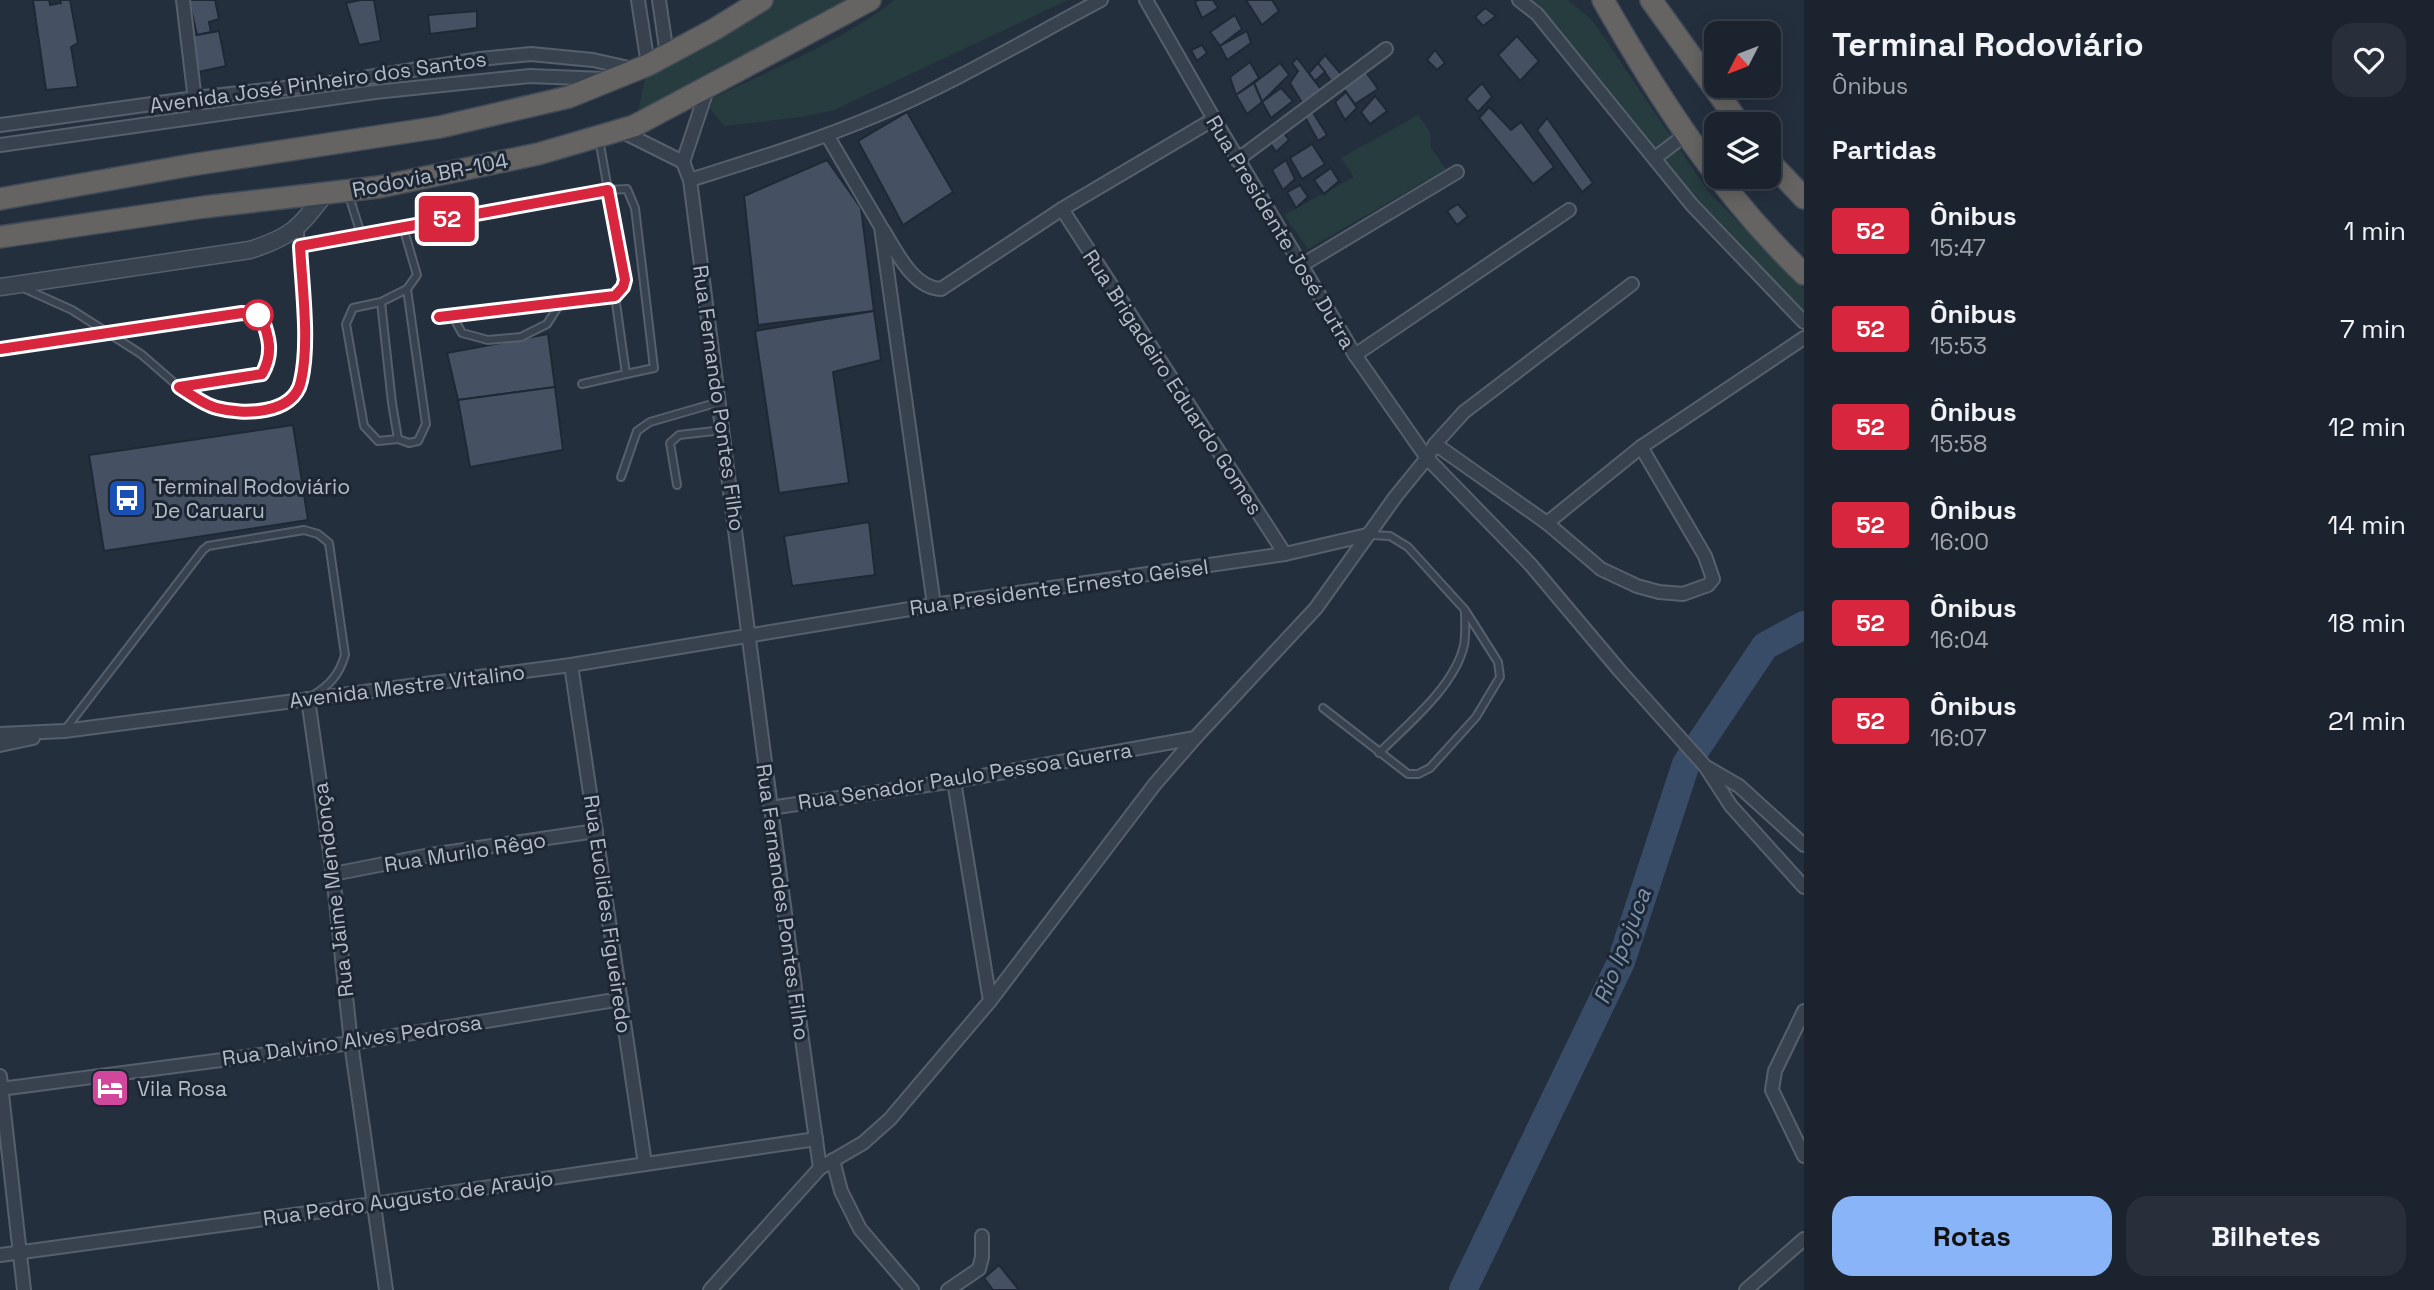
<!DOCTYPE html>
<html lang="pt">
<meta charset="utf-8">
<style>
body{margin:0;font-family:"Space Grotesk",sans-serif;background:#282f3a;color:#f1f3f6;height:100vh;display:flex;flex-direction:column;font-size:26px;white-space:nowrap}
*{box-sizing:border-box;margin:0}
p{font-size:23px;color:#a0a4aa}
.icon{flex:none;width:38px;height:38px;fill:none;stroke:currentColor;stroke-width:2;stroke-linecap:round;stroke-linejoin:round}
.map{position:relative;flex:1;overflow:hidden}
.sheet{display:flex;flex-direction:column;background:#1b232e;width:630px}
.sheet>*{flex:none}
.badge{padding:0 14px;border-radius:5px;font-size:24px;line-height:46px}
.needle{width:46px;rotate:228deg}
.buttons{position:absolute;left:1704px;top:21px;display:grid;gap:14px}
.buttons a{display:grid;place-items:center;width:77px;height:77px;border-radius:14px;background:#1b232e;box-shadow:0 4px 18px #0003,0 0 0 2px #39404a;font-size:35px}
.map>.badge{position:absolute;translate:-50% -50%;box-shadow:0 0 0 4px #fff}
h2{padding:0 28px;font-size:26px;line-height:63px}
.round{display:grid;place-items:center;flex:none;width:74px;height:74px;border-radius:21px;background:#282f3a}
.head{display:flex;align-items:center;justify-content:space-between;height:119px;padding:0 28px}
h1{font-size:33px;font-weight:700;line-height:52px}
.cta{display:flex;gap:14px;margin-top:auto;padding:14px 28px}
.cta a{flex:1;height:80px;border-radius:21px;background:#8ab4f8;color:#111;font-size:28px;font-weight:700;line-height:80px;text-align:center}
.cta a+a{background:#282f3a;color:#f1f3f6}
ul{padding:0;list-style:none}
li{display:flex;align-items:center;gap:21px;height:98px;padding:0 28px}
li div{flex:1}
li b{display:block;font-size:26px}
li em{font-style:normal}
li .badge{min-width:77px;font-weight:700;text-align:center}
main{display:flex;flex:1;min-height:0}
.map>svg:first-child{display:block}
.grass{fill:#263c3f}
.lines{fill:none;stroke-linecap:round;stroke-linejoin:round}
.river{stroke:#394c67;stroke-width:28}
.building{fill:#455162;stroke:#1f2835;stroke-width:2}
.service-casing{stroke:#565f6c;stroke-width:10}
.minor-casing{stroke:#565f6c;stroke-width:16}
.tertiary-casing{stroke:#565f6c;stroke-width:19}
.trunk-casing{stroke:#434c59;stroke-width:24}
.service{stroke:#38414e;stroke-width:6}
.minor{stroke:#38414e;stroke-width:12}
.tertiary{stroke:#38414e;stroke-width:16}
.trunk{stroke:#656462;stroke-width:21}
.line-casing{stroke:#fff;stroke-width:16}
.line{stroke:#d7263d;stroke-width:10}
.stop-dot{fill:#fff;stroke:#d7263d;stroke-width:3.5}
.labels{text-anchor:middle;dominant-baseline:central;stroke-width:6;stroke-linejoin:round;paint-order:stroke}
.street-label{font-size:21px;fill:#b4bcc9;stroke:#1d2633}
.poi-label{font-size:21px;fill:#b4bcc9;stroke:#1d2633;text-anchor:start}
.water-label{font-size:23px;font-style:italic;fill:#7c92b1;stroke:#1d2633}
</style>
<main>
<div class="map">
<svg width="1804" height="1290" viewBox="0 0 1804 1290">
<rect width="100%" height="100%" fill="#242f3e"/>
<g class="grass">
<path d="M760 0H868L635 126 648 65Z"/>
<path d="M895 0H1068L834 110 802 117 724 126 710 109 713 98C775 68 840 42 895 0Z"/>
<path d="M1531 0H1568L1592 20 1708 191 1804 289V313L1739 250 1612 105Z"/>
<path d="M1418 115 1430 132 1431 148 1446 169 1308 249 1284 215 1354 177 1341 158Z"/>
</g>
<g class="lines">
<path class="river" d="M1463 1290 1621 962 1686 764 1765 646 1804 625"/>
</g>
<g class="building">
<path d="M33 0H49L50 5 61 3 60 0H70L78 43 71 47 78 87 46 90Z"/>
<path d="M189 0H215L219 19 209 22 211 32 197 35Z"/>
<path d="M361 0H374L381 41 359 45 346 3Z"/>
<path d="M1198 0H1213L1218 8 1202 18 1195 2Z"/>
<path d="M1246 0H1272L1279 11 1262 25Z"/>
<path d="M1485 8 1496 16 1483 26 1475 17Z"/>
<path d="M477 11V28L430 34 428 15Z"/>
<path d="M1235 15 1242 29 1220 46 1210 32Z"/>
<path d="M219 31 226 66 198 72 191 36Z"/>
<path d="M1247 31 1251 43 1227 60 1220 46Z"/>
<path d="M1517 36 1539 61 1520 81 1498 55Z"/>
<path d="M1202 45 1207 53 1197 61 1191 50Z"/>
<path d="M1435 50 1445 63 1437 70 1427 60Z"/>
<path d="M1325 55 1342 75 1332 82 1318 63Z"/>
<path d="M1297 58 1323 92 1304 106 1290 83 1298 71 1292 63Z"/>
<path d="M1250 62 1259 78 1236 95 1230 77Z"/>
<path d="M1280 63 1289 75 1262 102 1254 83Z"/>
<path d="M1318 63 1325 72 1315 81 1309 73Z"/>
<path d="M1366 72 1378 89 1355 104 1343 88Z"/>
<path d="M1254 83 1262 102 1247 114 1236 95Z"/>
<path d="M1482 83 1492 97 1478 112 1466 99Z"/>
<path d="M1281 88 1293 101 1271 118 1262 102Z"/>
<path d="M1346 92 1357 108 1345 120 1335 102Z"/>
<path d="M1375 96 1387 111 1370 124 1361 112Z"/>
<path d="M1489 107 1511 130 1521 122 1554 167 1533 184 1479 118Z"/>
<path d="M1312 111 1327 135 1318 141 1305 117Z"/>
<path d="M907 112 953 192 903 225 858 141Z"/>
<path d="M1547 118 1593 183 1582 192 1537 130Z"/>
<path d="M1283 132 1289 140 1276 152 1270 143Z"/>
<path d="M1312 144 1325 164 1302 179 1290 158Z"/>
<path d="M827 160 861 208 874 311 758 325 744 196Z"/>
<path d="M1286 160 1295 179 1283 190 1272 170Z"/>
<path d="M1331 168 1339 181 1324 194 1314 180Z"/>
<path d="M1300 185 1308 197 1296 208 1287 192Z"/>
<path d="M1458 204 1468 216 1457 225 1447 211Z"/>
<path d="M874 311 881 360 833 372 849 483 779 493 755 331Z"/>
<path d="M548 334 555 387 458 400 447 353Z"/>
<path d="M555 387 563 450 470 467 458 400Z"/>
<path d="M293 425 308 520 104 551 89 455Z"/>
<path d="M869 522 875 575 792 586 784 536Z"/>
<path d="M999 1265 1019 1290H993L984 1278Z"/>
</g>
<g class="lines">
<g class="service-casing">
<g id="service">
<path d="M599 139 608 190 627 189 635 208 654 368 626 374"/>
<path d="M348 193 361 234"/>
<path d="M300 246 608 190 625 280 623 287 615 296 439 317"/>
<path d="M21 287 72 310 141 354 179 387 215 408 257 413 287 402 301 384 304 344 300 229"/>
<path d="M381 302 392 403 398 439 378 441 364 426 346 324 353 308 381 302 407 289 417 275 403 227"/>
<path d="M452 315 462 333 488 340 521 337 547 324 561 302"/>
<path d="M0 349 242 313 261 315C269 337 274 353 262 374L179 387"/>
<path d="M582 384 626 374 615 296"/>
<path d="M398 439 409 443 418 441 426 424 407 289"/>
<path d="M621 477 637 431 650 422 719 402"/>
<path d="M677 485 670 443 679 435 723 430"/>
<path d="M1323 708 1408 774H1418L1430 768 1476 717 1500 677 1498 662 1465 610 1408 547 1390 536 1370 535"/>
<path d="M64 731 203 550 208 546 304 530 318 534 329 543 345 655C339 675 330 685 312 696"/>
<path d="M1379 753C1408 724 1455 686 1464 645 1466 634 1465 622 1465 612"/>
</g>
</g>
<g class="minor-casing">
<g id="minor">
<path d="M183 0 197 117"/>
<path d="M638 0 648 65"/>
<path d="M659 0 667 55"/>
<path d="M1146 0 1214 119 1355 355 1427 458 1530 564 1620 671 1705 766 1731 806 1804 887"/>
<path d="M1519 0 1537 14 1692 205 1804 322"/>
<path d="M0 125 195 98 338 82 480 59 531 54 593 60 633 69"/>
<path d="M621 131 683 162"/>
<path d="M827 135 881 227 934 605"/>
<path d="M0 145 375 92 530 76 604 79"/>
<path d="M1655 158 1685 135"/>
<path d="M1237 160 1386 49"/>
<path d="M683 162 690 180C733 510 773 839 820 1168"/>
<path d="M683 162 708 87"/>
<path d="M690 180C753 160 816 141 877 115 954 83 1027 39 1101 0"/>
<path d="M1062 209 1285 554"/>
<path d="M883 230C896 251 913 288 941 289L1062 209 1214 119"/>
<path d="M1302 265 1457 172"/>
<path d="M1355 355 1569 210"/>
<path d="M1435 444 1547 523 1601 569 1637 586 1659 592 1683 594 1708 585 1713 579 1705 556 1641 447"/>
<path d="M1547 523 1641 447 1804 338"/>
<path d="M571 665 645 1164"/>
<path d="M308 699 333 874 351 1043 386 1290"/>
<path d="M0 734 64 731 571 665 934 605 1285 554 1367 535"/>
<path d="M0 745 33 738"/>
<path d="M1708 768 1739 786 1804 845"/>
<path d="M770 808 954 781 1195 738 1316 608 1396 496 1427 458 1435 444 1464 412 1632 284"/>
<path d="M333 874 430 855 596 831"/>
<path d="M990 1001 1155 784 1195 738"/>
<path d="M1804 1011 1775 1071 1772 1090 1804 1156"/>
<path d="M0 1076 24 1290"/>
<path d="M0 1089 351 1043 621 999"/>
<path d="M833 1160 841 1191 860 1229 912 1290"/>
<path d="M0 1255 374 1204 816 1139"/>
<path d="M710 1290 820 1168 863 1143 890 1119 990 1001 954 781"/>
<path d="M948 1290 979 1269 982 1257V1236"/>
<path d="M1746 1290 1804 1239"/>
</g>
</g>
<g class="tertiary-casing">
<path id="tertiary" d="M0 287 250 250C291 237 299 228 325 194"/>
</g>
<g class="trunk-casing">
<g id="trunk">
<path d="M1603 0C1660 100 1720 193 1804 274"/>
<path d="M1651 0 1740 124"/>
<path d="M1769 161 1804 198"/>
<path d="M0 199 191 165 440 127 569 97 648 65 715 29 762 0"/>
<path d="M0 237 204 207 379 187 538 154 634 126 870 0"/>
</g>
</g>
<use href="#service" class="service"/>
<use href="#minor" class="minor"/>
<use href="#tertiary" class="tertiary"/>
<use href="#trunk" class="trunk"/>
</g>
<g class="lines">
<g class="line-casing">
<path id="line" d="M0 349 242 313 261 315C269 337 274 353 262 374L179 387C190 394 204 405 217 408 242 415 294 415 301 381 310 343 302 286 300 246L608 190 625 280 623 287 615 296 439 317"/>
</g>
<use href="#line" class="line"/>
</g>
<defs>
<g id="bus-square" transform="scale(2.0125)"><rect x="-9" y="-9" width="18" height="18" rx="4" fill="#1a4fb4" stroke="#1d2633"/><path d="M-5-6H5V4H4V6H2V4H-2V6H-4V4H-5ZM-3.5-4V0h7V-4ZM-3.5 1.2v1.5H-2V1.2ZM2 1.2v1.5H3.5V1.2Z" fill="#fff"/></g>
<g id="hotel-square" transform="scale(2.0125)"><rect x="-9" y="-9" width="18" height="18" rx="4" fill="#d1479c" stroke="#1d2633"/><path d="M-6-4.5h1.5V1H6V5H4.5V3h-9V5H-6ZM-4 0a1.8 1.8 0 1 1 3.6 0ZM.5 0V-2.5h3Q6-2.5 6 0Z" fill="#fff"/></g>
</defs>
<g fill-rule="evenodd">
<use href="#bus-square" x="127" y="498"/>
<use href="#hotel-square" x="110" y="1088"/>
</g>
<circle class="stop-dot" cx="258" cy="315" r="14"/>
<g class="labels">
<g class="street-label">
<text transform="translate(318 82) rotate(-8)">Avenida José Pinheiro dos Santos</text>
<text transform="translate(430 175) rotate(-11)">Rodovia BR-104</text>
<text transform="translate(1281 232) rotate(59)">Rua Presidente José Dutra</text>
<text transform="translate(1173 382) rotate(57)">Rua Brigadeiro Eduardo Gomes</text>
<text transform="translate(719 398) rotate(82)">Rua Fernando Pontes Filho</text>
<text transform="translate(1059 587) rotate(-8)">Rua Presidente Ernesto Geisel</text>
<text transform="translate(407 686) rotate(-7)">Avenida Mestre Vitalino</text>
<text transform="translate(965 776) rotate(-9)">Rua Senador Paulo Pessoa Guerra</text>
<text transform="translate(465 852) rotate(-9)">Rua Murilo Rêgo</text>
<text transform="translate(333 890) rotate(-97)">Rua Jaime Mendonça</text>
<text transform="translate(783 902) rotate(82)">Rua Fernandes Pontes Filho</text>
<text transform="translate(608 914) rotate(82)">Rua Euclides Figueiredo</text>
<text transform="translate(352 1040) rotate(-8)">Rua Dalvino Alves Pedrosa</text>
<text transform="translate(408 1198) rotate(-8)">Rua Pedro Augusto de Araujo</text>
</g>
<g class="poi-label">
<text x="154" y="486">Terminal Rodoviário<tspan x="154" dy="24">De Caruaru</tspan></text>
<text x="137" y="1088">Vila Rosa</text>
</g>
<g class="water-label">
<text transform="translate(1622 946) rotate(-69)">Rio Ipojuca</text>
</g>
</g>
</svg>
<div class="buttons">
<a><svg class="needle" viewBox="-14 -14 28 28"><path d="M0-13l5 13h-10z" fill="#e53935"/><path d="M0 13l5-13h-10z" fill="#a0a4aa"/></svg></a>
<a><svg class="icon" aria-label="layers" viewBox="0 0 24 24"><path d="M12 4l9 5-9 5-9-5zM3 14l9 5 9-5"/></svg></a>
</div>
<b class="badge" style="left:447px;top:219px;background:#d7263d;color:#fff">52</b>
</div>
<section class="sheet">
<div class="head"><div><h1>Terminal Rodoviário</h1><p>Ônibus</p></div><a class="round"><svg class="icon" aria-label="heart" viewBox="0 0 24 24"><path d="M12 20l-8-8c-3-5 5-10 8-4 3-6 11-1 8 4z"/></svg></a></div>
<h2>Partidas</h2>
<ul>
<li><span class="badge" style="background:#d7263d;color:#fff">52</span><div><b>Ônibus</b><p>15:47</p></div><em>1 min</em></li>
<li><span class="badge" style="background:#d7263d;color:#fff">52</span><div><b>Ônibus</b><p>15:53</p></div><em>7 min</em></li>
<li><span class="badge" style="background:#d7263d;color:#fff">52</span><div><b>Ônibus</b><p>15:58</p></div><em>12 min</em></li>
<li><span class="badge" style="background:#d7263d;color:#fff">52</span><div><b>Ônibus</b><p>16:00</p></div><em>14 min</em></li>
<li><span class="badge" style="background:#d7263d;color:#fff">52</span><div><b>Ônibus</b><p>16:04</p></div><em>18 min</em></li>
<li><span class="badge" style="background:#d7263d;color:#fff">52</span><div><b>Ônibus</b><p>16:07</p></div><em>21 min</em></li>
</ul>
<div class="cta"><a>Rotas</a><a>Bilhetes</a></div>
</section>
</main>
